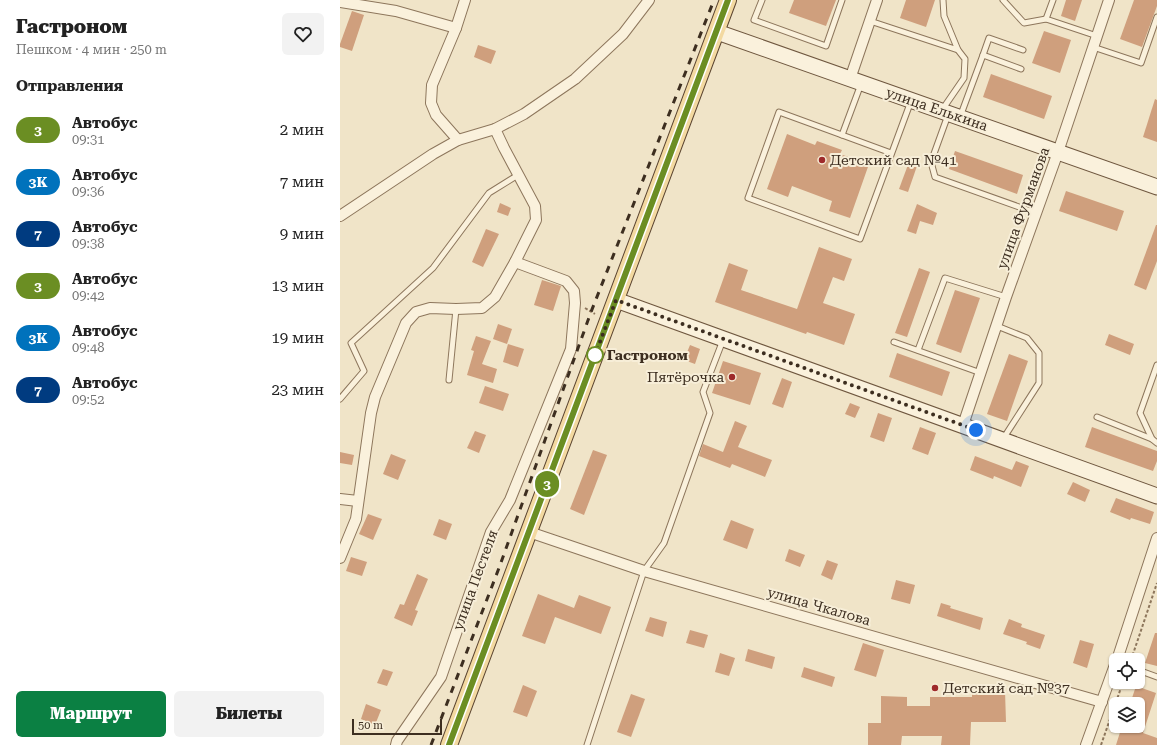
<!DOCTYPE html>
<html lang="ru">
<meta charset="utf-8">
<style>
body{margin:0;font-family:"Roboto Serif",serif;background:#f2f2f2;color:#222;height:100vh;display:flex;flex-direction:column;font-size:15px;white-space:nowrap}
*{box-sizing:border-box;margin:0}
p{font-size:13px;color:#767676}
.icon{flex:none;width:22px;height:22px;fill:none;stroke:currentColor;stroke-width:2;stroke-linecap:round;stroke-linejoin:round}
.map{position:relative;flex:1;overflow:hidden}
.sheet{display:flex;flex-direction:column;background:#fff;width:340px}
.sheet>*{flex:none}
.badge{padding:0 8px;border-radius:13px;font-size:14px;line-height:26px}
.buttons{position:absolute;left:769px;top:653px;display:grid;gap:8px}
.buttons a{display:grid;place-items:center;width:36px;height:36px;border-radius:6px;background:#fff;box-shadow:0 1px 3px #0004;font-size:20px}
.scale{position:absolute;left:12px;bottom:10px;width:90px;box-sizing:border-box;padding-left:4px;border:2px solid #3d2e20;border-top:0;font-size:11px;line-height:14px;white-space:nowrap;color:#3d2e20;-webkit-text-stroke:3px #f7eed8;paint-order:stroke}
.you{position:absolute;width:20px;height:20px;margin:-10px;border:3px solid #fff;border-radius:50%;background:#1a73e8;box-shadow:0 0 0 6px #1a73e833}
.map>.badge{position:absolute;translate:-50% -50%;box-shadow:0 0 0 2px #fff}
h2{padding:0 16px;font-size:15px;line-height:36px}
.round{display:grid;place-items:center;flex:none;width:42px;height:42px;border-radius:6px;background:#f2f2f2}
.head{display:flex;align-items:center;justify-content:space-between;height:68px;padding:0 16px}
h1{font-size:19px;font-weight:800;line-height:30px}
.cta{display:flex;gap:8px;margin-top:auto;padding:8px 16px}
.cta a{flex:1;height:46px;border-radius:6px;background:#0b8043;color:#fff;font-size:16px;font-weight:800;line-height:46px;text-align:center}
.cta a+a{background:#f2f2f2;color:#222}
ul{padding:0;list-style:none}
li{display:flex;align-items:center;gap:12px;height:52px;padding:0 16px}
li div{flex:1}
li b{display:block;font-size:15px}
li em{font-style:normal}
li .badge{min-width:44px;font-weight:700;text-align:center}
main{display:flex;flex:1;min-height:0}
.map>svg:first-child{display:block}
.building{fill:#cf9f7d}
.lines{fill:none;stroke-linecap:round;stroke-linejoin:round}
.lane-casing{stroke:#8d765c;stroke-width:7}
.street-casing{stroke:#8d765c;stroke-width:12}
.secondary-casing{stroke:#6f573f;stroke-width:17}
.primary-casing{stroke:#5b4430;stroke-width:18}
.path{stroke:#8d765c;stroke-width:2;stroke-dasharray:3 2;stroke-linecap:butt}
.lane{stroke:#faf1dc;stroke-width:5}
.street{stroke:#faf1dc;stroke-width:10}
.secondary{stroke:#faf1dc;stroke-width:15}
.primary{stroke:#f3d9a0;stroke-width:16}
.rail{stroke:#3d2e20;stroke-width:3;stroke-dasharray:7 7;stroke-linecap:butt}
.line-casing{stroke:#fff;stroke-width:9}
.line{stroke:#6b8e23;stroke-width:6}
.walk{stroke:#3d2e20;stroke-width:4;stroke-dasharray:0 7.2}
.poi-dot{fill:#9e2a2b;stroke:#f7eed8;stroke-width:1.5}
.stop-dot{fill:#fff;stroke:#6b8e23;stroke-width:2}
.labels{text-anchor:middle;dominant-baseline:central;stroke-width:4;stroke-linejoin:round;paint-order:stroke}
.street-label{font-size:14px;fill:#3d2e20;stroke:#f7eed8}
.poi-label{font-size:14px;fill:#3d2e20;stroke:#f7eed8;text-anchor:start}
.stop-label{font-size:14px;font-weight:bold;fill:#3d2e20;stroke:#f7eed8;text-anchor:start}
</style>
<main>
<section class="sheet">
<div class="head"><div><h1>Гастроном</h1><p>Пешком · 4 мин · 250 m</p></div><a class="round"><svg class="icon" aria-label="heart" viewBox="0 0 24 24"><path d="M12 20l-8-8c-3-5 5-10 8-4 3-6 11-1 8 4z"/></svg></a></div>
<h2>Отправления</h2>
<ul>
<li><span class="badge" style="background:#6b8e23;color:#fff">3</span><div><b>Автобус</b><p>09:31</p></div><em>2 мин</em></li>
<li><span class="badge" style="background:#0072bc;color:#fff">3К</span><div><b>Автобус</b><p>09:36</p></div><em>7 мин</em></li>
<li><span class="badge" style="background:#003b80;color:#fff">7</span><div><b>Автобус</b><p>09:38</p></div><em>9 мин</em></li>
<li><span class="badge" style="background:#6b8e23;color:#fff">3</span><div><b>Автобус</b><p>09:42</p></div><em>13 мин</em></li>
<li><span class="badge" style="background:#0072bc;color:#fff">3К</span><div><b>Автобус</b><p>09:48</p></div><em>19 мин</em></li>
<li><span class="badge" style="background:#003b80;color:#fff">7</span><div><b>Автобус</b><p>09:52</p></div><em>23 мин</em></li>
</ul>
<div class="cta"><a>Маршрут</a><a>Билеты</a></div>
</section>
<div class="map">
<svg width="817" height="745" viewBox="0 0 817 745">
<rect width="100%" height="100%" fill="#f0e4c8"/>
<g class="building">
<path d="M454 0H496L486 26 449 13Z"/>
<path d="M566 0H595L586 27 560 18Z"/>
<path d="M726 0H742L735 21 721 16Z"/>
<path d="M794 0H817V6L802 47 780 39Z"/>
<path d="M12 11 24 15 12 51 0 47V44Z"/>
<path d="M704 31 731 40 720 73 692 63Z"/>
<path d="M138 45 156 51 151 64 134 57Z"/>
<path d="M651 74 712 96 704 119 643 97Z"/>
<path d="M815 99 817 100V142L803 137Z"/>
<path d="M447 134 475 145 477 141 502 150 500 154 529 164 510 218 489 211 492 201 452 186 448 197 427 189Z"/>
<path d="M615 151 683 175 677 194 609 169Z"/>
<path d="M569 162 577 166 568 192 559 189Z"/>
<path d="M726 191 784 211 777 231 719 211Z"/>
<path d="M160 203 171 208 168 216 157 212Z"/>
<path d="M577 204 597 213 593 225 580 221 576 234 567 231Z"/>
<path d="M816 225H817V261L806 290 794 285Z"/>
<path d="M146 229 159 234 143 267 132 262Z"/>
<path d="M479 247 512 259 504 281 493 277 483 303 515 314 504 345 467 332 466 334 375 302 389 263 408 270 401 290 457 309Z"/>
<path d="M579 268 590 272 567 337 555 333Z"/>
<path d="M202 280 221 286 213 311 194 305Z"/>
<path d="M615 290 640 298 621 353 596 344Z"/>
<path d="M158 324 172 329 167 344 153 339Z"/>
<path d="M769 334 794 344 790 355 765 345Z"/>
<path d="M136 336 151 341 142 364 157 369 153 383 127 375 134 351 131 350Z"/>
<path d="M168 344 184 349 178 367 163 362Z"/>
<path d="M350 345 360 349 355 364 344 360Z"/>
<path d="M557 353 610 372 602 396 549 377Z"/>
<path d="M669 354 688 361 667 421 647 414Z"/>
<path d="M383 361 421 373 410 405 372 393Z"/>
<path d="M442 378 452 382 443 408 432 404Z"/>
<path d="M145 386 169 394 163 411 139 403Z"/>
<path d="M510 403 520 407 515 418 505 414Z"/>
<path d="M538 413 552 418 544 442 530 437Z"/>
<path d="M395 421 407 426 398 447 432 460 425 477 392 464 390 468 359 456 363 444 383 452Z"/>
<path d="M580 427 596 433 588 455 572 449Z"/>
<path d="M752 427 817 451V461L813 471 745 447Z"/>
<path d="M135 431 146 435 139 453 127 448Z"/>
<path d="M253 450 267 455 244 515 230 509Z"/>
<path d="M0 452 14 455 12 465 0 463Z"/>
<path d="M51 454 66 460 58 480 43 474Z"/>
<path d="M635 456 672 470 676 461 689 466 681 487 654 476 653 479 630 470Z"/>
<path d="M733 482 750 490 745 502 727 494Z"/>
<path d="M776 498 814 512 810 524 791 518 790 520 770 512Z"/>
<path d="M28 514 42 519 33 540 19 534Z"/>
<path d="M99 519 112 524 106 540 93 535Z"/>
<path d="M391 520 414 529 407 549 383 540Z"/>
<path d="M449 549 465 555 460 567 445 561Z"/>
<path d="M11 557 27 562 22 576 6 571Z"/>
<path d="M487 560 498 564 492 580 481 575Z"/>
<path d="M77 574 88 579 75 610 78 611 72 626 54 618 60 604 64 605Z"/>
<path d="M556 580 575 585 570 604 551 599Z"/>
<path d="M198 594 234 608 239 595 271 607 261 634 215 617 205 644 182 636Z"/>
<path d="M601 603 611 606 610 608 643 618 640 630 597 616Z"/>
<path d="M310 617 327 622 323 637 305 631Z"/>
<path d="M669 619 682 624 681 627 705 635 700 649 686 644 687 642 663 634Z"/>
<path d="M350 630 368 635 364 648 346 643Z"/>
<path d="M815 633H817V666L805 663Z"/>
<path d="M740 640 754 644 747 668 733 663Z"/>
<path d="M523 643 544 650 536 677 514 670Z"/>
<path d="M408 649 435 657 432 669 405 661Z"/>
<path d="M380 653 395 658 389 676 375 672Z"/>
<path d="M464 667 495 677 492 687 461 677Z"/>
<path d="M43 669 53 672 47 686 37 683Z"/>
<path d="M183 685 197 691 187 717 173 712Z"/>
<path d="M796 686 816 693 803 733 817 738V745H776L782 726H798V704H790Z"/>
<path d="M632 691H665L666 722H631L630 745H601L602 736H562L561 745H528V723H541V696L567 697V706H590V697H632Z"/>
<path d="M291 694 305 699 291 737 277 732Z"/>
<path d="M26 704 41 710 35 725 21 719Z"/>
</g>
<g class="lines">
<g class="lane-casing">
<g id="lane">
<path d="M422 0 414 20 486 46 502 0"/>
<path d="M663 0 684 23 706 19"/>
<path d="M713 0 706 19 757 36"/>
<path d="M530 21 618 50 604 16 603 0"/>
<path d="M753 47 801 63 817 17"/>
<path d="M643 55 649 38 683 50"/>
<path d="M521 84 502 135 439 112 408 198 520 239 571 101"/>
<path d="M602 110 624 78 625 59 618 50"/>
<path d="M608 115 591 162 595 177 696 213"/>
<path d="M620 117 643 55 681 69"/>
<path d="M502 135 551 153"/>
<path d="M657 326 687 338 699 353V383L663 439"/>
<path d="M554 342 641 373"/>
<path d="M578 350 605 278 666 297"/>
<path d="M817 365 800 413 812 439 817 443"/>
<path d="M109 380 116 309"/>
<path d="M0 399 24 371 11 343 93 268 149 193 178 175"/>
<path d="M757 417 812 439"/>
<path d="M798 670 817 677"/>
<path d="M247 745 304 571 324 543 370 413 363 392 383 340"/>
</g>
</g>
<g class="street-casing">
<g id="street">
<path d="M0 2 56 11 116 28"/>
<path d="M510 79 537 0"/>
<path d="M118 140 96 115 91 103 92 85 116 28 125 0"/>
<path d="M0 216 93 154 118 140 155 129 184 114 235 79 283 34 309 0"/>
<path d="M623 425 666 297 718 152 769 0"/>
<path d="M0 499 18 501"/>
<path d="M189 532 304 571 762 702"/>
<path d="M0 558 16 519 31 413 35 397 66 323 76 312 90 308 116 309 142 308 155 297 175 262 196 220 195 206 164 148 155 129"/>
<path d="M777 660 817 538"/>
<path d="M56 745 57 741 101 677 151 532 170 500 231 349 235 303 234 291 226 281 175 262"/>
<path d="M746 745 776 662"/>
</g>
</g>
<g class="secondary-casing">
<g id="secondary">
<path d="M377 32 817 187"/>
<path d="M276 300 817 496"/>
</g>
</g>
<g class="primary-casing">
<path id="primary" d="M109 745 388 0"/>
</g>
<g class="path">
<path d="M245 308 255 314"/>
<path d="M791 660 817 583"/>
<path d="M761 745 783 682"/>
</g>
<use href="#lane" class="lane"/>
<use href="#street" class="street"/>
<use href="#secondary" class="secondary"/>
<use href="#primary" class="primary"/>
<path class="rail" d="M91 745 159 568 251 312 374 0"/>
</g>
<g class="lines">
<g class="line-casing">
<path id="line" d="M109 745 388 0"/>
</g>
<use href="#line" class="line"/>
<path class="walk" d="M255 355 276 300 636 430"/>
</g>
<g class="poi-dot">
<circle cx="482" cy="160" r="4"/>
<circle cx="392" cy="377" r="4"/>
<circle cx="595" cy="688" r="4"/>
</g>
<circle class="stop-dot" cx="255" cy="355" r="8"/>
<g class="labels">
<g class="street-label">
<text transform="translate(597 109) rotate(19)">улица Елькина</text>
<text transform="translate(683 208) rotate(-70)">улица Фурманова</text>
<text transform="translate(135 580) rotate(-70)">улица Пестеля</text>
<text transform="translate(479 606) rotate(16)">улица Чкалова</text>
</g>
<g class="poi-label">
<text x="490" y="160">Детский сад №41</text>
<text x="384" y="377" text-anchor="end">Пятёрочка</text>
<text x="603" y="688">Детский сад №37</text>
</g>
<g class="stop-label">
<text x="267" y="355">Гастроном</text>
</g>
</g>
</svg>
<div class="buttons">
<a><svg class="icon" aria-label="locate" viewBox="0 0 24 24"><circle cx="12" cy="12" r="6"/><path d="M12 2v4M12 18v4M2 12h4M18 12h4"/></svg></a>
<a><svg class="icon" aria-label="layers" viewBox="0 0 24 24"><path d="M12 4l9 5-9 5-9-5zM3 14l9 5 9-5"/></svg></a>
</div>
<div class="scale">50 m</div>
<div class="you" style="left:636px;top:430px"></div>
<b class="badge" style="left:207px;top:484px;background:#6b8e23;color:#fff">3</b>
</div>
</main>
